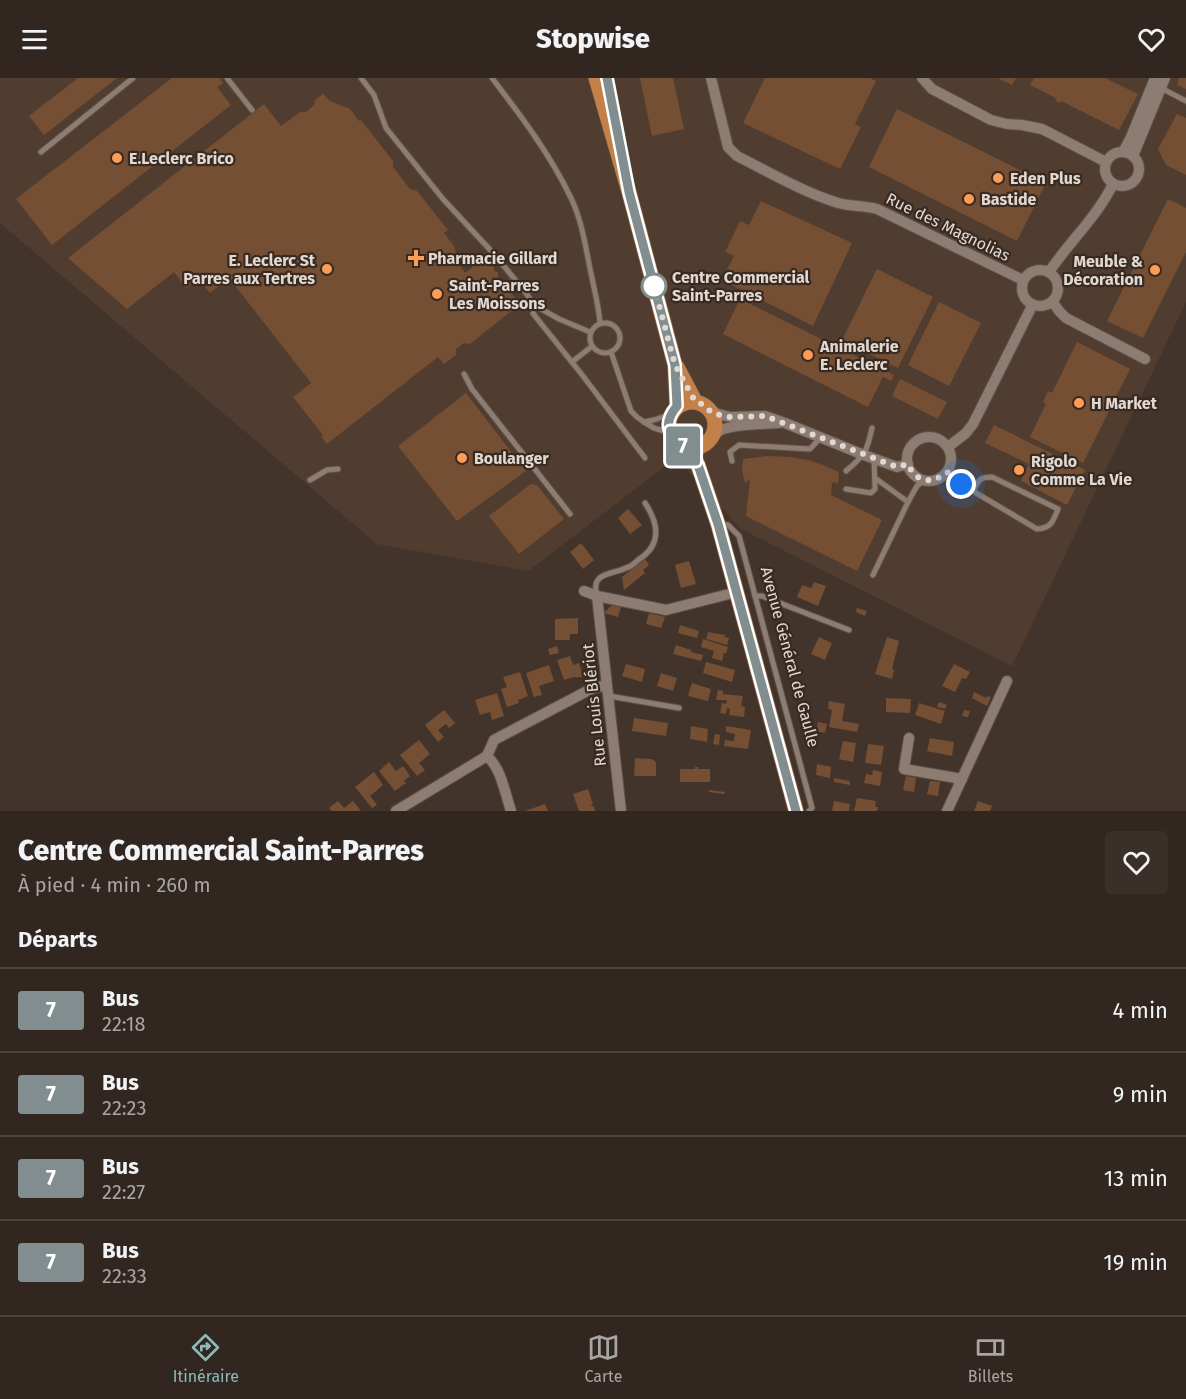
<!DOCTYPE html>
<html lang="fr">
<meta charset="utf-8">
<style>
body{margin:0;font-family:"Fira Sans",sans-serif;background:#3a2f29;color:#f1f3f6;height:100vh;display:flex;flex-direction:column;font-size:22px;white-space:nowrap}
*{box-sizing:border-box;margin:0}
p{font-size:20px;color:#a8a5a5}
.icon{flex:none;width:33px;height:33px;fill:none;stroke:currentColor;stroke-width:2;stroke-linecap:round;stroke-linejoin:round}
.map{position:relative;height:733px;overflow:hidden}
.panel{display:flex;flex-direction:column;background:#322720;flex:1}
.panel>*{flex:none}
.badge{padding:0 12px;border-radius:4px;font-size:21px;line-height:39px}
.you{position:absolute;width:30px;height:30px;margin:-15px;border:4px solid #fff;border-radius:50%;background:#1a73e8;box-shadow:0 0 0 9px #1a73e833}
.map>.badge{position:absolute;translate:-50% -50%;box-shadow:0 0 0 3px #fff}
h2{padding:0 18px;font-size:22px;line-height:54px}
.round{display:grid;place-items:center;flex:none;width:63px;height:63px;border-radius:6px;background:#3a2f29}
.head{display:flex;align-items:center;justify-content:space-between;height:102px;padding:0 18px}
h1{font-size:28px;font-weight:800;line-height:45px}
ul{padding:0;list-style:none}
li{display:flex;align-items:center;gap:18px;height:84px;padding:0 18px;border-top:2px solid #4d443e}
li div{flex:1}
li b{display:block;font-size:22px}
li em{font-style:normal}
li .badge{min-width:66px;font-weight:700;text-align:center}
header{display:flex;justify-content:space-between;align-items:center;height:78px;padding:0 18px;background:#322720;font-size:27px;font-weight:800}
.tab-bar{display:flex;justify-content:space-around;align-items:center;height:84px;border-top:2px solid #4d443e;background:#322720;font-size:16px;color:#a8a5a5}
.tab-bar a{display:grid;justify-items:center;gap:3px}
.tab-bar .selected{color:#8bbbb9}
.map>svg:first-child{display:block}
.built{fill:#513d2f}
.building{fill:#744f34}
.lines{fill:none;stroke-linecap:round;stroke-linejoin:round}
.service-casing{stroke:#5d5148;stroke-width:7}
.minor-casing{stroke:#5d5148;stroke-width:12}
.primary-casing{stroke:#5d5148;stroke-width:16}
.service{stroke:#8d7c71;stroke-width:5}
.minor{stroke:#8d7c71;stroke-width:10}
.primary{stroke:#c48049;stroke-width:15}
.line-casing{stroke:#fff;stroke-width:14}
.line{stroke:#818d8f;stroke-width:9}
.walk{stroke:#e1d8d1;stroke-width:6;stroke-dasharray:0 10.8}
.poi-dot{fill:#fd9d55;stroke:#382a21;stroke-width:2}
.stop-dot{fill:#fff;stroke:#818d8f;stroke-width:3}
.labels{text-anchor:middle;dominant-baseline:central;stroke-width:4.5;stroke-linejoin:round;paint-order:stroke}
.poi-label{font-size:16px;font-weight:bold;fill:#e1d8d1;stroke:#382a21;text-anchor:start}
.street-label{font-size:16px;fill:#e1d8d1;stroke:#382a21}
.stop-label{font-size:16px;font-weight:bold;fill:#e1d8d1;stroke:#382a21;text-anchor:start}
</style>
<header><svg class="icon" aria-label="menu" viewBox="0 0 24 24"><path d="M4 6h16M4 12h16M4 18h16"/></svg>Stopwise<svg class="icon" aria-label="heart" viewBox="0 0 24 24"><path d="M12 20l-8-8c-3-5 5-10 8-4 3-6 11-1 8 4z"/></svg></header>
<div class="map">
<svg width="1186" height="733" viewBox="0 0 1186 733">
<rect width="100%" height="100%" fill="#43342b"/>
<path class="built" d="M0 0H1186V224L1012 588 741 451 676 380 528 493 377 466 0 145Z"/>
<g class="building">
<path d="M78 0H117L44 57 29 38Z"/>
<path d="M172 0H220L223 5 217 9 231 27 52 167 16 121Z"/>
<path d="M640 0H673L684 51 652 58Z"/>
<path d="M765 0H870L876 3 855 46 861 49 840 91 743 45Z"/>
<path d="M998 0H1016L1012 7Z"/>
<path d="M1034 0H1105L1138 16 1119 52 1061 23 1060 25 1055 22 1056 20 1030 7Z"/>
<path d="M1179 0H1186V11L1177 7Z"/>
<path d="M323 16 330 23 350 31 359 43 361 42 393 83V89L410 111 417 113 448 152 444 155 454 168 460 188 465 195 472 190V185H478L479 180 489 181V187L494 188V193L498 194V198L520 226 470 266 464 265 456 271V277L444 286 438 279 327 366 321 358 323 357 293 319 311 305 229 200 210 215 198 200 186 210 174 194 127 231 68 180 264 26 281 48 300 34H306L314 27 315 22Z"/>
<path d="M897 31 1046 105 1017 163 869 89Z"/>
<path d="M1177 36 1186 40V97L1166 87 1158 71Z"/>
<path d="M1168 121 1186 130V174L1143 260 1107 243Z"/>
<path d="M761 123 852 165 813 248 722 202 734 178 725 174 740 143 749 147Z"/>
<path d="M877 191 933 219 898 290 842 262Z"/>
<path d="M740 221 894 297 891 303 883 299 868 329 723 256Z"/>
<path d="M939 224 981 245 949 308 908 287Z"/>
<path d="M1077 264 1130 291 1083 385 1030 359 1046 326 1043 324 1048 313 1052 315Z"/>
<path d="M900 301 947 324 938 341 892 318Z"/>
<path d="M466 315 526 393 457 443 398 368Z"/>
<path d="M994 347 1085 392 1067 427 1021 403 1029 386 985 365Z"/>
<path d="M768 378 789 379 808 382 823 387 839 394 838 405 832 404 831 417 882 442 857 493 746 438 750 401 745 405 742 393 743 381Z"/>
<path d="M531 406 537 407 564 441 519 476 489 438Z"/>
<path d="M628 431 642 447 630 456 618 440Z"/>
<path d="M581 465 594 482 583 491 570 474Z"/>
<path d="M645 481 649 487 643 492 645 495 624 512 622 499Z"/>
<path d="M689 483 696 506 681 510 675 487Z"/>
<path d="M814 504 826 508 818 528 797 519 802 507 811 510Z"/>
<path d="M612 527 621 529 618 539 604 535Z"/>
<path d="M857 530 867 533 865 538 856 534Z"/>
<path d="M649 535 665 539 661 550 646 546Z"/>
<path d="M578 540V556H570V562H555V541Z"/>
<path d="M680 547 699 553 697 560 678 555Z"/>
<path d="M708 554 725 557 724 559 729 560 727 567 706 561Z"/>
<path d="M819 559 832 565 825 582 811 576Z"/>
<path d="M887 559 899 563 892 591 894 592 892 601 875 596Z"/>
<path d="M703 561 728 569 726 575H724L722 583 712 580 714 573 701 569Z"/>
<path d="M676 567 691 572V574L703 577 701 583 673 576Z"/>
<path d="M557 568 559 575 550 577 548 571Z"/>
<path d="M570 578 573 587 579 585 583 598 577 600V599H574L564 602 557 582Z"/>
<path d="M706 584 735 592 732 604 703 595Z"/>
<path d="M626 586 645 591 642 604 622 598Z"/>
<path d="M954 586 970 594 966 601 962 600 955 614 942 608Z"/>
<path d="M549 587 554 603 539 608 542 617 534 619 526 595Z"/>
<path d="M520 594 528 618 518 622 519 625 507 629 501 611 507 609 503 599Z"/>
<path d="M661 595 677 600 673 613 657 608Z"/>
<path d="M692 605 711 611 708 623 688 618Z"/>
<path d="M718 612 723 613V616L743 618 741 628 745 629 744 639 729 637 730 631 727 630 726 636 720 635 722 625 726 626 727 622H716Z"/>
<path d="M974 614 986 620 988 618 991 619 987 628 972 620Z"/>
<path d="M497 615 504 638 492 642 490 634 480 637 475 622Z"/>
<path d="M886 620 911 621 910 635 886 634Z"/>
<path d="M829 623 845 626 842 643 859 646 857 654 829 649 832 632 828 631Z"/>
<path d="M939 624 947 627 945 631 937 629Z"/>
<path d="M919 625 945 633 941 646 915 637Z"/>
<path d="M444 632 455 645 449 650 446 646 438 652 444 659 438 664 425 647Z"/>
<path d="M964 632 970 633 968 639 962 638Z"/>
<path d="M634 640 668 645 666 658 632 653Z"/>
<path d="M818 644 827 646 825 655 816 653Z"/>
<path d="M691 648 708 651 707 664 690 661Z"/>
<path d="M726 648 751 652 748 671 724 668 725 662 734 663 735 656 726 654Z"/>
<path d="M715 656 720 657 719 667 713 666Z"/>
<path d="M930 660 954 664 952 678 927 673Z"/>
<path d="M419 662 430 676 419 685 425 692 417 698 400 677Z"/>
<path d="M843 663 856 665 853 684 839 681Z"/>
<path d="M868 666 884 668 881 687 865 685Z"/>
<path d="M635 680 651 681 655 683 656 685V698H634Z"/>
<path d="M389 684 396 693 403 688 410 698 404 703 406 705 395 713 379 693Z"/>
<path d="M817 686 831 689 830 700 816 697Z"/>
<path d="M695 689H698V691H710V704H680V691H695Z"/>
<path d="M873 692 882 694 880 708 864 705 866 696 872 697Z"/>
<path d="M374 694 383 707 370 718 377 727 372 730 355 709Z"/>
<path d="M906 698 916 700 914 714 903 712Z"/>
<path d="M834 700 850 703V707L834 704Z"/>
<path d="M930 703 940 704 938 718 927 716Z"/>
<path d="M588 711 593 726 591 727 592 729 594 728 595 733H579L573 716Z"/>
<path d="M709 712 725 714 724 716 709 714Z"/>
<path d="M857 720 876 723 875 729H878L877 733H854Z"/>
<path d="M338 723 344 730 353 723 361 733H332L329 730Z"/>
<path d="M834 723 850 726 849 733H832Z"/>
<path d="M978 723 992 728 990 733H974Z"/>
<path d="M545 726 548 733H525Z"/>
</g>
<g class="lines">
<g class="service-casing">
<g id="service">
<path d="M227 0 252 32"/>
<path d="M361 0 374 17 386 50 443 121 494 176 526 215 534 227 559 241 590 254"/>
<path d="M492 0C521 38 550 76 571 120 583 145 586 173 592 200 595 215 599 230 600 245"/>
<path d="M1161 10 1186 23"/>
<path d="M41 74 133 0"/>
<path d="M534 227 533 235 535 238 583 298 645 380"/>
<circle cx="605" cy="260" r="15"/>
<path d="M611 274 631 333 637 339 644 344"/>
<path d="M572 284 591 269"/>
<path d="M464 296 472 311 570 436"/>
<path d="M670 355 654 350 644 344 654 342 671 336"/>
<path d="M732 383 730 374 739 367 810 371 821 359"/>
<path d="M846 393C865 377 867 374 872 350"/>
<path d="M947 394 961 406 1037 451C1051 450 1053 444 1058 431L992 399C978 399 979 403 973 413"/>
<path d="M310 402 327 392 338 391"/>
<path d="M846 411 871 415 875 411 874 380"/>
<path d="M908 424 917 408 924 402"/>
<path d="M719 446 728 447 739 458 812 730 809 733"/>
<path d="M873 497 908 424 875 400"/>
<path d="M597 518C590 494 611 497 626 490 631 489 635 485 638 482 662 467 659 446 645 425"/>
<path d="M755 518H762L849 552"/>
<path d="M609 618 679 630"/>
</g>
</g>
<g class="minor-casing">
<g id="minor">
<path d="M711 0 728 69 737 78C769 94 801 113 835 124 849 129 863 127 877 131L1023 202"/>
<path d="M922 0 932 11 991 42 1007 46 1022 47 1042 51 1106 84"/>
<path d="M1123 74 1131 59 1155 0"/>
<circle cx="1122" cy="91" r="17"/>
<path d="M1133 78 1165 0"/>
<circle cx="1040" cy="210" r="18"/>
<path d="M1049 194C1069 164 1097 139 1113 106"/>
<path d="M1053 224 1059 233 1066 240 1145 281"/>
<path d="M711 334 730 339 765 338 785 345 864 377 897 389 908 386"/>
<circle cx="929" cy="381" r="22"/>
<path d="M710 361C713 358 717 354 721 352 735 346 764 346 779 345"/>
<path d="M948 369 966 355 973 346 1032 228"/>
<path d="M584 513 597 518 666 532 737 514"/>
<path d="M597 518 621 733"/>
<path d="M909 660 904 691 962 701"/>
<path d="M487 678 494 662 591 611 606 607"/>
<path d="M487 678C501 690 505 715 511 733"/>
<path d="M396 733 487 678"/>
<path d="M947 733 1007 603"/>
</g>
</g>
<g class="primary-casing">
<g id="primary">
<path d="M596 0 629 114 675 287 677 328"/>
<path d="M677 289 695 323"/>
<circle cx="692" cy="347" r="23"/>
<path d="M683 368 694 379 698 387 718 446 796 733"/>
</g>
</g>
<use href="#service" class="service"/>
<use href="#minor" class="minor"/>
<use href="#primary" class="primary"/>
</g>
<g class="lines">
<g class="line-casing">
<path id="line" d="M607 0 629 114 675 287 677 328C653 357 686 364 698 387L718 446 796 733"/>
</g>
<use href="#line" class="line"/>
<path class="walk" d="M654 208 675 287 695 323 704 327 711 334 720 337 730 339 765 338 897 389 908 386C916 405 932 407 947 394L961 406"/>
</g>
<g class="poi-dot">
<circle cx="117" cy="80" r="6"/>
<circle cx="998" cy="100" r="6"/>
<circle cx="969" cy="121" r="6"/>
<path d="M413 171h6v6h6v6h-6v6h-6v-6h-6v-6h6z"/>
<circle cx="327" cy="191" r="6"/>
<circle cx="1155" cy="192" r="6"/>
<circle cx="437" cy="216" r="6"/>
<circle cx="808" cy="277" r="6"/>
<circle cx="1079" cy="325" r="6"/>
<circle cx="462" cy="380" r="6"/>
<circle cx="1019" cy="392" r="6"/>
</g>
<circle class="stop-dot" cx="654" cy="208" r="12"/>
<g class="labels">
<g class="poi-label">
<text x="129" y="80">E.Leclerc Brico</text>
<text x="1010" y="100">Eden Plus</text>
<text x="981" y="121">Bastide</text>
<text x="428" y="180">Pharmacie Gillard</text>
<text x="315" y="182" text-anchor="end">E. Leclerc St<tspan x="315" dy="18">Parres aux Tertres</tspan></text>
<text x="1143" y="183" text-anchor="end">Meuble &amp;<tspan x="1143" dy="18">Décoration</tspan></text>
<text x="449" y="207">Saint-Parres<tspan x="449" dy="18">Les Moissons</tspan></text>
<text x="820" y="268">Animalerie<tspan x="820" dy="18">E. Leclerc</tspan></text>
<text x="1091" y="325">H Market</text>
<text x="474" y="380">Boulanger</text>
<text x="1031" y="383">Rigolo<tspan x="1031" dy="18">Comme La Vie</tspan></text>
</g>
<g class="street-label">
<text transform="translate(948 149) rotate(26)">Rue des Magnolias</text>
<text transform="translate(790 579) rotate(75)">Avenue Général de Gaulle</text>
<text transform="translate(594 627) rotate(-96)">Rue Louis Blériot</text>
</g>
<g class="stop-label">
<text x="672" y="199">Centre Commercial<tspan x="672" dy="18">Saint-Parres</tspan></text>
</g>
</g>
</svg>
<div class="you" style="left:961px;top:406px"></div>
<b class="badge" style="left:683px;top:368px;background:#818d8f;color:#fff">7</b>
</div>
<section class="panel">
<div class="head"><div><h1>Centre Commercial Saint-Parres</h1><p>À pied · 4 min · 260 m</p></div><a class="round"><svg class="icon" aria-label="heart" viewBox="0 0 24 24"><path d="M12 20l-8-8c-3-5 5-10 8-4 3-6 11-1 8 4z"/></svg></a></div>
<h2>Départs</h2>
<ul>
<li><span class="badge" style="background:#818d8f;color:#fff">7</span><div><b>Bus</b><p>22:18</p></div><em>4 min</em></li>
<li><span class="badge" style="background:#818d8f;color:#fff">7</span><div><b>Bus</b><p>22:23</p></div><em>9 min</em></li>
<li><span class="badge" style="background:#818d8f;color:#fff">7</span><div><b>Bus</b><p>22:27</p></div><em>13 min</em></li>
<li><span class="badge" style="background:#818d8f;color:#fff">7</span><div><b>Bus</b><p>22:33</p></div><em>19 min</em></li>
</ul>
</section>
<nav class="tab-bar">
<a class="selected"><svg class="icon" aria-label="directions" viewBox="0 0 24 24"><path d="M12 3l9 9-9 9-9-9zM9 14v-3h6M13 9l2 2-2 2"/></svg>Itinéraire</a>
<a><svg class="icon" aria-label="map" viewBox="0 0 24 24"><path d="M3 6l6-2 6 2 6-2v14l-6 2-6-2-6 2zM9 4v14M15 6v14"/></svg>Carte</a>
<a><svg class="icon" aria-label="tickets" viewBox="0 0 24 24"><path d="M3 7h18v10H3zM15 7v10"/></svg>Billets</a>
</nav>
